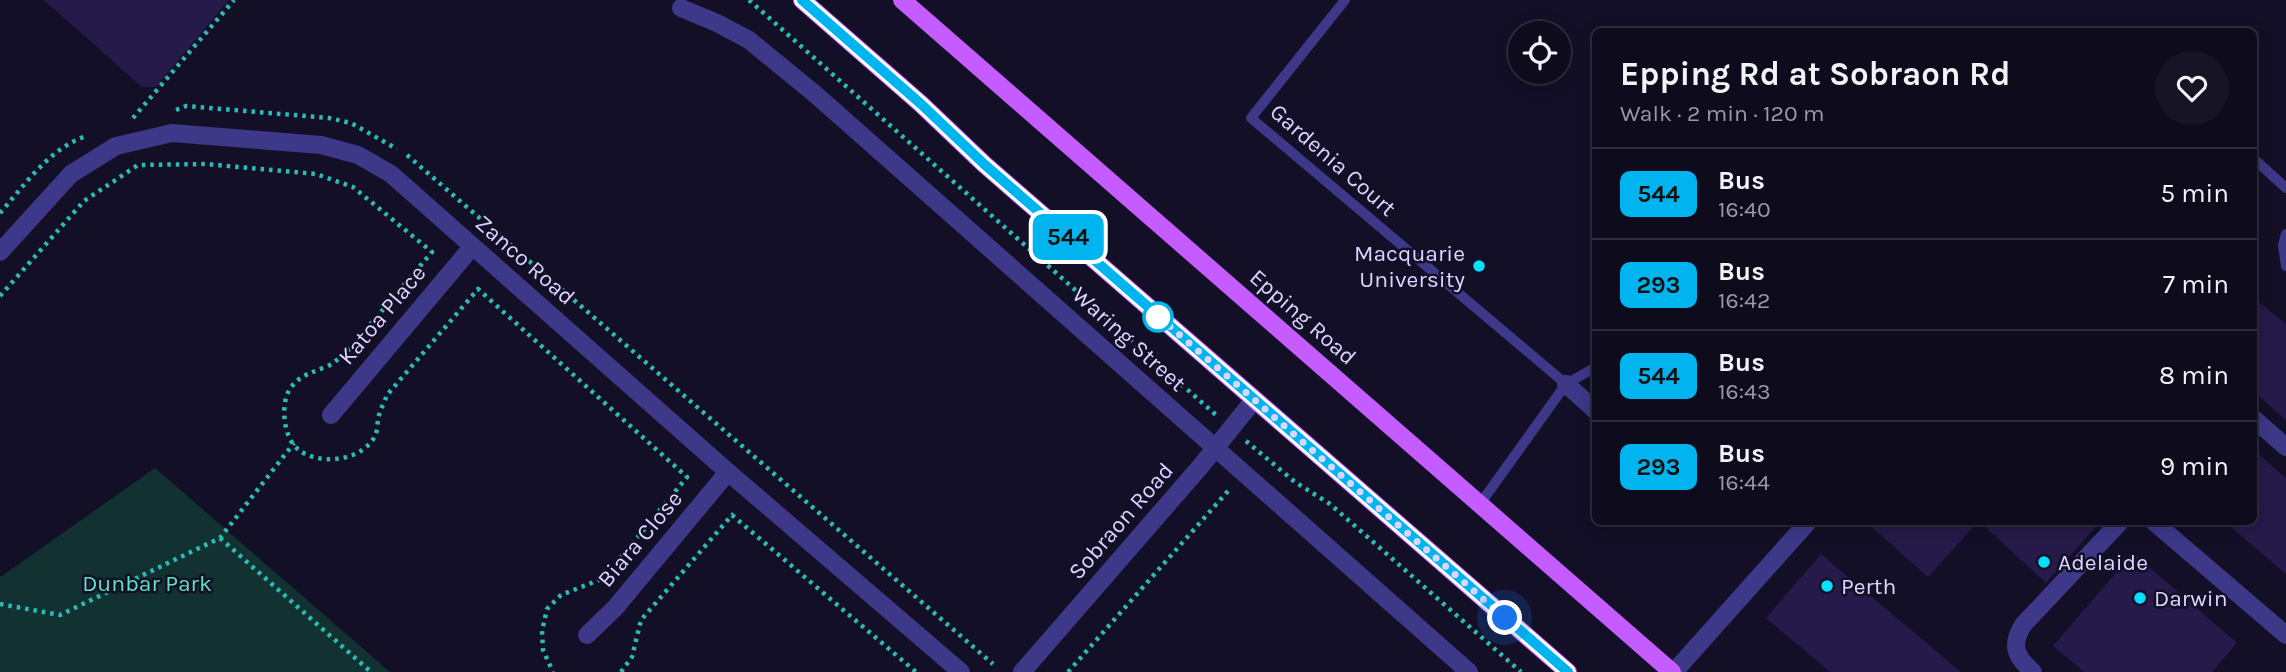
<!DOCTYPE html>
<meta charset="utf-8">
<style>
body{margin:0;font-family:Karla,sans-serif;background:#171426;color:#f1f3f6;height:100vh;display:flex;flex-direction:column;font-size:26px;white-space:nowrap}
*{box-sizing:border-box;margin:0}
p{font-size:23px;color:#9b9ba4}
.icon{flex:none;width:38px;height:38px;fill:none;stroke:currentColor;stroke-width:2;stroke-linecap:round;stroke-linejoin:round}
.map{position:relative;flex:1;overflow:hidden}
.panel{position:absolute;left:1592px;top:28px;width:665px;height:497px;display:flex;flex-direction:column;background:#0e0b1d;border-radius:10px;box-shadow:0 4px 18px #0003,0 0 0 2px #2e2b3b}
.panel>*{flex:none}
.badge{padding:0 14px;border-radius:10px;font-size:24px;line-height:46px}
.buttons{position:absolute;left:1508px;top:21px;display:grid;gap:14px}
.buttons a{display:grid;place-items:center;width:63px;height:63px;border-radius:50%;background:#0e0b1d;box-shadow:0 4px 18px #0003,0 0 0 2px #2e2b3b;font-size:35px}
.you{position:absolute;width:35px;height:35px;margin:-18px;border:5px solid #fff;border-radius:50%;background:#1a73e8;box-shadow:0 0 0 10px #1a73e833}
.map>.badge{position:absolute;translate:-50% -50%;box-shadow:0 0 0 4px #fff}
.round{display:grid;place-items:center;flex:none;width:74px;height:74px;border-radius:37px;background:#171426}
.head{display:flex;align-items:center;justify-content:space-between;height:119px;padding:0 28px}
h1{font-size:33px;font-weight:700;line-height:52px}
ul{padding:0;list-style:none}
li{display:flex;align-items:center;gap:21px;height:91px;padding:0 28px;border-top:2px solid #2e2b3b}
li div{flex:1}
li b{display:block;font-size:26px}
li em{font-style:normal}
li .badge{min-width:77px;font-weight:700;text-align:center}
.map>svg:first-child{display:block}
.green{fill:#123231}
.building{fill:#251a49}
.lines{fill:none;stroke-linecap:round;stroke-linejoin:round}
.path{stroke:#2cbcb6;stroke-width:4.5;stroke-dasharray:3.5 5;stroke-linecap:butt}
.service{stroke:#3d3988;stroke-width:10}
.minor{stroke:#3d3988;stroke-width:18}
.primary{stroke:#c55cff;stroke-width:18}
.line-casing{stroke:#fff;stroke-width:16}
.line{stroke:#00b5ef;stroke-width:10}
.walk{stroke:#dbd5ff;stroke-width:7;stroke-dasharray:0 12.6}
.poi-dot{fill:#01e1ff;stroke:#130f27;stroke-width:2.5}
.stop-dot{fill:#fff;stroke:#00b5ef;stroke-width:3.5}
.labels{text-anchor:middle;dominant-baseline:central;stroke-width:5;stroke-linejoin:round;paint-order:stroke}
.street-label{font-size:23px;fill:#dbd5ff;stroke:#130f27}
.poi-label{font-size:23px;fill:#dbd5ff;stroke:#130f27;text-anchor:start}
.park-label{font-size:23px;fill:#5de3c4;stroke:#130f27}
</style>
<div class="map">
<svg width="2286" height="672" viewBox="0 0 2286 672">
<rect width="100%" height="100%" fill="#130f27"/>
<path class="green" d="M155 468 390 672H0V576H2Z"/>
<g class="building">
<path d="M44 0H229L156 87H142Z"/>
<path d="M2254 298 2286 324V420L2254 392Z"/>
<path d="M2254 450 2286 478V574L2225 522H2254Z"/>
<path d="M1866 522H1978L1928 577Z"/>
<path d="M1980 522H2100L2046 583Z"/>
<path d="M2133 553 2237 643 2212 672H2084L2053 646Z"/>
<path d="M1821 554 1961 672H1830L1766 618Z"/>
</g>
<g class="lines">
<g class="path">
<path d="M749 0 1216 415"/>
<path d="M176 110 186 106 329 118 351 123 397 149"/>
<path d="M133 118 234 0"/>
<path d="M407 155 993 664"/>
<path d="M0 213C24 186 50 147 87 136"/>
<path d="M0 296 84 201 138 165 206 164 316 174 353 187 432 252 346 353C340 357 334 363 328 366 314 372 302 374 292 386 279 401 283 439 299 450 320 466 362 461 375 436 378 430 377 421 379 415 381 408 385 401 387 395L478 289 687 477 604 578 561 595 547 609 542 631 543 650 553 672"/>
<path d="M1246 441 1295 482 1330 504 1521 672"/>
<path d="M220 538 371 672"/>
<path d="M0 604 60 615 220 538 294 443"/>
<path d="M621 672 632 657 641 620 732 515 916 672"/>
<path d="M1068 672 1228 491 1230 493"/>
</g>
<g class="service">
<path d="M1345 0 1251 118 1566 384"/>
<path d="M2254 159 2286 188"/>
<path d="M2286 234 2283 245 2286 266"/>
<path d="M1480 504 1566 384 1596 367"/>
</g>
<g class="minor">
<path d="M681 8 717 23 749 40 815 94 1469 672"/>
<path d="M0 252 71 174 116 146 172 133 321 145 358 155 391 174 728 472 961 672"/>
<path d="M1566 384 1596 411"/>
<path d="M331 415 472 247"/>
<path d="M2254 419 2286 447"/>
<path d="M2154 522 2286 635"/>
<path d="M587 635 615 608 728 472"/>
<path d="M1022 672 1200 467 1254 400"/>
<path d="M1674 672 1808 522"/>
<path d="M2033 672C2016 657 2010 646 2023 625L2120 522"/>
</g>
<g class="primary">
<path d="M802 0 921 104 984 164 1568 672"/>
<path d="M902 0 1672 672"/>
</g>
</g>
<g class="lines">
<g class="line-casing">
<path id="line" d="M802 0 921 104 984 164 1568 672"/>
</g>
<use href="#line" class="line"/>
<path class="walk" d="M1158 317 1150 309 1505 618"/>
</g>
<g class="poi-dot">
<circle cx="1479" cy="266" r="7"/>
<circle cx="2044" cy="562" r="7"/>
<circle cx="1827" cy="586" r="7"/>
<circle cx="2140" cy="598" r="7"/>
</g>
<circle class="stop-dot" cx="1158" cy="317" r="14"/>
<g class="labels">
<g class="street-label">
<text transform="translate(1333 160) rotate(41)">Gardenia Court</text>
<text transform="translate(525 260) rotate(41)">Zanco Road</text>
<text transform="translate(382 315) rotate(-50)">Katoa Place</text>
<text transform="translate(1303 317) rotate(41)">Epping Road</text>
<text transform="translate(1129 339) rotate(42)">Waring Street</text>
<text transform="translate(1121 521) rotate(-49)">Sobraon Road</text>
<text transform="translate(640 539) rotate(-50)">Biara Close</text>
</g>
<g class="poi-label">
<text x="1465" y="253" text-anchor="end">Macquarie<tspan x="1465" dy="26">University</tspan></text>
<text x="2058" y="562">Adelaide</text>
<text x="1841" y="586">Perth</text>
<text x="2154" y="598">Darwin</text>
</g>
<g class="park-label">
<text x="147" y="583">Dunbar Park</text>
</g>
</g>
</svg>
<div class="buttons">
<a><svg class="icon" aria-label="locate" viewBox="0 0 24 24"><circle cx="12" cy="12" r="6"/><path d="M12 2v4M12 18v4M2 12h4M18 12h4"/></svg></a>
</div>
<div class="you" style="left:1505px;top:618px"></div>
<b class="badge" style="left:1068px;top:237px;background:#00b5ef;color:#111">544</b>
<section class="panel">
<div class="head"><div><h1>Epping Rd at Sobraon Rd</h1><p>Walk · 2 min · 120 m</p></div><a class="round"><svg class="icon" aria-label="heart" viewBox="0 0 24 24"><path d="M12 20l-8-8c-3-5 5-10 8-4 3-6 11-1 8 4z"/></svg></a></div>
<ul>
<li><span class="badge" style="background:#00b5ef;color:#111">544</span><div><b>Bus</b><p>16:40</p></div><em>5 min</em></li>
<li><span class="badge" style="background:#00b5ef;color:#111">293</span><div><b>Bus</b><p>16:42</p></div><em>7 min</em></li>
<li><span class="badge" style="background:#00b5ef;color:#111">544</span><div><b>Bus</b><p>16:43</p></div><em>8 min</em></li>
<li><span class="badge" style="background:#00b5ef;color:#111">293</span><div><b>Bus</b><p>16:44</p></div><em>9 min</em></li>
</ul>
</section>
</div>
